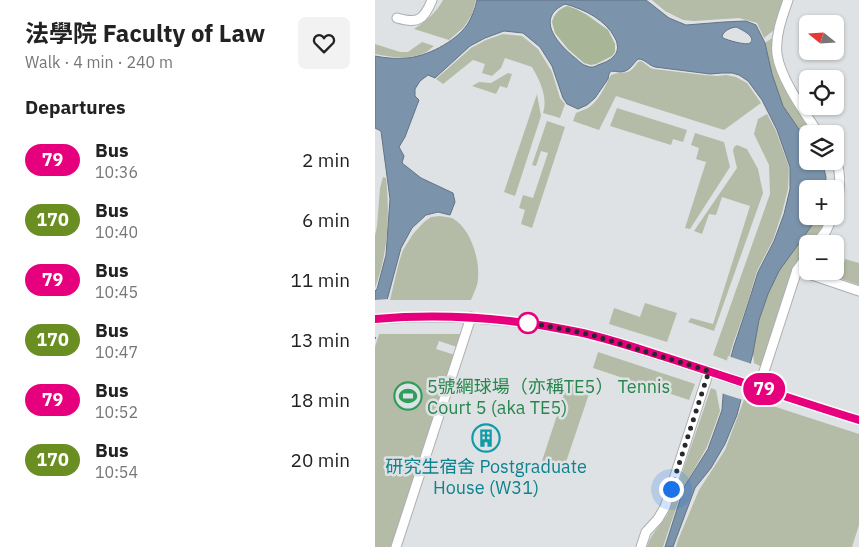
<!DOCTYPE html>
<meta charset="utf-8">
<style>
body{margin:0;font-family:"IBM Plex Sans","Noto Sans SC",sans-serif;background:#f2f2f2;color:#222;height:100vh;display:flex;flex-direction:column;font-size:19px;white-space:nowrap}
*{box-sizing:border-box;margin:0}
p{font-size:16px;color:#767676}
.icon{flex:none;width:28px;height:28px;fill:none;stroke:currentColor;stroke-width:2;stroke-linecap:round;stroke-linejoin:round}
.map{position:relative;flex:1;overflow:hidden}
.sheet{display:flex;flex-direction:column;background:#fff;width:375px}
.sheet>*{flex:none}
.badge{padding:0 10px;border-radius:16px;font-size:18px;line-height:32px}
.needle{width:32px;rotate:288deg}
.controls{position:absolute;left:424px;top:15px;display:grid;gap:10px}
.controls a{display:grid;place-items:center;width:45px;height:45px;border-radius:8px;background:#fff;box-shadow:0 1px 4px #0004;font-size:25px}
.you{position:absolute;width:25px;height:25px;margin:-12px;border:4px solid #fff;border-radius:50%;background:#1a73e8;box-shadow:0 0 0 8px #1a73e833}
.map>.badge{position:absolute;translate:-50% -50%;box-shadow:0 0 0 2px #fff}
h2{padding:0 25px;font-size:19px;line-height:45px}
.round{display:grid;place-items:center;flex:none;width:52px;height:52px;border-radius:8px;background:#f2f2f2}
.summary{display:flex;align-items:center;justify-content:space-between;height:85px;padding:0 25px}
h1{font-size:24px;font-weight:700;line-height:38px}
ul{padding:0;list-style:none}
li{display:flex;align-items:center;gap:15px;height:60px;padding:0 25px}
li div{flex:1}
li b{display:block;font-size:19px}
li em{font-style:normal}
li .badge{min-width:55px;font-weight:700;text-align:center}
main{display:flex;flex:1;min-height:0}
.map>svg:first-child{display:block}
.green{fill:#b4bca8}
.forest{fill:#a8b596}
.water{fill:#7b93ab;stroke:#627384;fill-rule:evenodd}
.pier{fill:#dfe2e4}
.lines{fill:none;stroke-linecap:round;stroke-linejoin:round}
.minor-casing{stroke:#acafb1;stroke-width:11}
.minor{stroke:#fff;stroke-width:9}
.line-casing{stroke:#fff;stroke-width:11}
.line{stroke:#e6007e;stroke-width:8}
.walk{stroke:#272829;stroke-width:5;stroke-dasharray:0 9}
.stop-dot{fill:#fff;stroke:#e6007e;stroke-width:2.5}
.labels{text-anchor:middle;dominant-baseline:central;stroke-width:5;stroke-linejoin:round;paint-order:stroke}
.leisure-label{font-size:18px;fill:#27864d;stroke:#dfe2e4;text-anchor:start}
.culture-label{font-size:18px;fill:#0d838f;stroke:#dfe2e4}
</style>
<main>
<section class="sheet">
<div class="summary"><div><h1>法學院 Faculty of Law</h1><p>Walk · 4 min · 240 m</p></div><a class="round"><svg class="icon" aria-label="heart" viewBox="0 0 24 24"><path d="M12 20l-8-8c-3-5 5-10 8-4 3-6 11-1 8 4z"/></svg></a></div>
<h2>Departures</h2>
<ul>
<li><span class="badge" style="background:#e6007e;color:#fff">79</span><div><b>Bus</b><p>10:36</p></div><em>2 min</em></li>
<li><span class="badge" style="background:#6b8e23;color:#fff">170</span><div><b>Bus</b><p>10:40</p></div><em>6 min</em></li>
<li><span class="badge" style="background:#e6007e;color:#fff">79</span><div><b>Bus</b><p>10:45</p></div><em>11 min</em></li>
<li><span class="badge" style="background:#6b8e23;color:#fff">170</span><div><b>Bus</b><p>10:47</p></div><em>13 min</em></li>
<li><span class="badge" style="background:#e6007e;color:#fff">79</span><div><b>Bus</b><p>10:52</p></div><em>18 min</em></li>
<li><span class="badge" style="background:#6b8e23;color:#fff">170</span><div><b>Bus</b><p>10:54</p></div><em>20 min</em></li>
</ul>
</section>
<div class="map">
<svg width="484" height="547" viewBox="0 0 484 547">
<rect width="100%" height="100%" fill="#dfe2e4"/>
<g class="green">
<path d="M68 0H101L97 14 89 27 74 40 39 29C51 21 61 13 68 0Z"/>
<path d="M277 0H408L399 30 389 38 382 23 364 18 319 21 308 20 290 11Z"/>
<path d="M128 34 147 36 163 49 177 72 185 98 190 104 185 118 168 113C173 97 165 81 157 67L130 58 126 68 117 76 107 73 110 64 98 60 68 84 61 79 96 48 111 40Z"/>
<path d="M397 38C397 73 420 105 438 134H432V141L408 106 397 74 390 43Z"/>
<path d="M47 42 59 46C56 48 53 52 49 53 36 60 14 57 0 54V44L25 52H33Z"/>
<path d="M265 61C270 62 273 68 279 69L329 75 342 76 351 75 361 77 372 83 386 103 349 130 241 96 224 130 198 121 201 113C205 111 209 110 213 108 224 101 230 86 236 75 251 70 253 77 263 62Z"/>
<path d="M133 73 137 74 132 88 125 86 121 94 97 86 104 82 116 83Z"/>
<path d="M162 94 166 116 140 196 129 192Z"/>
<path d="M242 108 312 130 308 142 298 139 296 145 235 126Z"/>
<path d="M392 114 401 131 414 167 413 189 407 213 398 240 382 271 372 305 358 344 353 361 338 355 395 194 394 165 379 134 383 119Z"/>
<path d="M172 121 190 127 157 228 146 224 150 210 144 208 148 195 158 198 173 153 166 151 161 166 157 165Z"/>
<path d="M320 133 349 142 355 167 315 229 310 228 331 162 321 159 324 148 316 145Z"/>
<path d="M362 145 372 149 383 169 388 193 339 331 313 322 316 318 338 324 375 206 347 197 341 215 334 214 327 234 319 231 362 168 358 151 359 147Z"/>
<path d="M8 177 11 178C15 215 13 254 0 288V236L2 226 5 188Z"/>
<path d="M65 216C68 217 74 217 77 218 95 227 105 259 103 278 103 285 99 293 96 300H15L24 262 28 250 38 234 49 222 56 217Z"/>
<path d="M442 216H454L452 221 436 244H432V248L421 263 416 272 387 367 379 363 378 353 384 320 393 294 404 271 438 224Z"/>
<path d="M470 259 484 263V285L464 278Z"/>
<path d="M270 303 302 313 292 342 234 324 239 308 265 317Z"/>
<path d="M4 334H86L82 347 64 341 61 349 80 355 18 547H0V347Z"/>
<path d="M223 352 320 384 314 400 218 368Z"/>
<path d="M208 379 217 385 190 465 166 464 191 388Z"/>
<path d="M336 388 341 390 345 411 332 447 307 490 288 547H272C276 532 288 524 294 511Z"/>
<path d="M370 397 484 434V525L477 547H301L303 540 324 490 350 450Z"/>
</g>
<path class="forest" d="M192 6 201 9 212 15 233 30 240 44V52L237 56 221 64 216 65 209 63 193 49 180 33 177 22C179 14 184 9 192 6Z"/>
<path class="water" d="M102 0H271L294 18 311 25 349 22 371 21 381 25 390 43 397 74 408 106 432 141V161H447L451 177 450 189H432V216H442L438 224 404 271 393 294 384 320 378 353 362 415 350 444 336 468 320 488 298 547H290L309 487 333 449 347 410 349 383 359 346 373 304 383 272 399 241 409 214 415 189V167L402 130 387 100 373 81 364 75 357 73H347L335 74 280 67C273 65 270 59 263 59 257 65 254 72 245 72 242 72 239 71 236 71L234 74 233 79 220 98 212 105 203 109 192 104 188 98 177 66 165 47 148 33 129 31 110 38 95 46 60 78 53 75 45 81 40 89V96L44 100 30 137 24 147 29 156 27 163 46 178 78 193 80 202 75 215 63 212 51 215 37 228 26 248 7 319 0 339V291L2 289 11 255 15 199 6 131 0 128V56C10 58 21 59 31 58 51 57 80 42 92 25 97 17 100 9 102 0ZM190 4C209 9 231 20 240 38 243 44 244 51 239 56 235 61 228 63 223 65 219 67 216 68 212 66 207 65 203 60 199 57 182 43 160 18 190 4ZM361 27C366 29 382 37 375 43 372 46 352 40 348 38L347 36C350 30 355 28 361 27Z"/>
<g class="pier">
<path d="M14 299 3 337H0V300Z"/>
<path d="M353 356 377 364 368 400 346 393 347 383Z"/>
</g>
<g class="lines">
<g class="minor-casing">
<g id="minor">
<path d="M413 0C407 17 400 36 402 54 405 78 430 113 444 134"/>
<path d="M22 18C43 24 49 20 57 0"/>
<path d="M460 160C468 173 464 196 460 210"/>
<path d="M441 244 451 231 458 216"/>
<path d="M422 270 484 291"/>
<path d="M0 319C69 314 136 318 203 332 231 337 259 348 286 356 352 377 418 400 484 420"/>
<path d="M384 387 422 270 432 256"/>
<path d="M21 547 96 317"/>
<path d="M266 547 271 532 283 519 290 507 334 371"/>
</g>
</g>
<use href="#minor" class="minor"/>
</g>
<g class="lines">
<g class="line-casing">
<path id="line" d="M0 319C68 313 136 318 203 332 232 338 261 348 290 357 355 378 419 400 484 420"/>
</g>
<use href="#line" class="line"/>
<path class="walk" d="M153 323 151 322 203 332 220 336 334 371 296 489"/>
</g>
<defs>
<g id="stadium-ring" transform="scale(1.4375)"><circle r="9.5" fill="#dfe2e4" stroke="#2e9e5b" stroke-width="1.5"/><path d="M0-5a6.5 5 0 1 0 0 10a6.5 5 0 1 0 0-10ZM-3.5-1.8h7v3.6h-7Z" fill="#2e9e5b"/></g>
<g id="building-ring" transform="scale(1.4375)"><circle r="9.5" fill="#dfe2e4" stroke="#0f9aa8" stroke-width="1.5"/><path d="M-4-6H4V6H1V3H-1V6H-4ZM-2.5-4.3h1.7v1.8h-1.7ZM.8-4.3h1.7v1.8H.8ZM-2.5-1h1.7V.8h-1.7ZM.8-1h1.7V.8H.8Z" fill="#0f9aa8"/></g>
</defs>
<g fill-rule="evenodd">
<use href="#stadium-ring" x="33" y="396"/>
<use href="#building-ring" x="111" y="438"/>
</g>
<circle class="stop-dot" cx="153" cy="323" r="10"/>
<g class="labels">
<g class="leisure-label">
<text x="52" y="386">5號網球場（亦稱TE5） Tennis<tspan x="52" dy="21">Court 5 (aka TE5)</tspan></text>
</g>
<g class="culture-label">
<text x="111" y="466">研究生宿舍 Postgraduate<tspan x="111" dy="21">House (W31)</tspan></text>
</g>
</g>
</svg>
<div class="controls">
<a><svg class="needle" viewBox="-14 -14 28 28"><path d="M0-13l5 13h-10z" fill="#e53935"/><path d="M0 13l5-13h-10z" fill="#767676"/></svg></a>
<a><svg class="icon" aria-label="locate" viewBox="0 0 24 24"><circle cx="12" cy="12" r="6"/><path d="M12 2v4M12 18v4M2 12h4M18 12h4"/></svg></a>
<a><svg class="icon" aria-label="layers" viewBox="0 0 24 24"><path d="M12 4l9 5-9 5-9-5zM3 14l9 5 9-5"/></svg></a>
<a>+</a>
<a>−</a>
</div>
<div class="you" style="left:296px;top:489px"></div>
<b class="badge" style="left:389px;top:389px;background:#e6007e;color:#fff">79</b>
</div>
</main>
